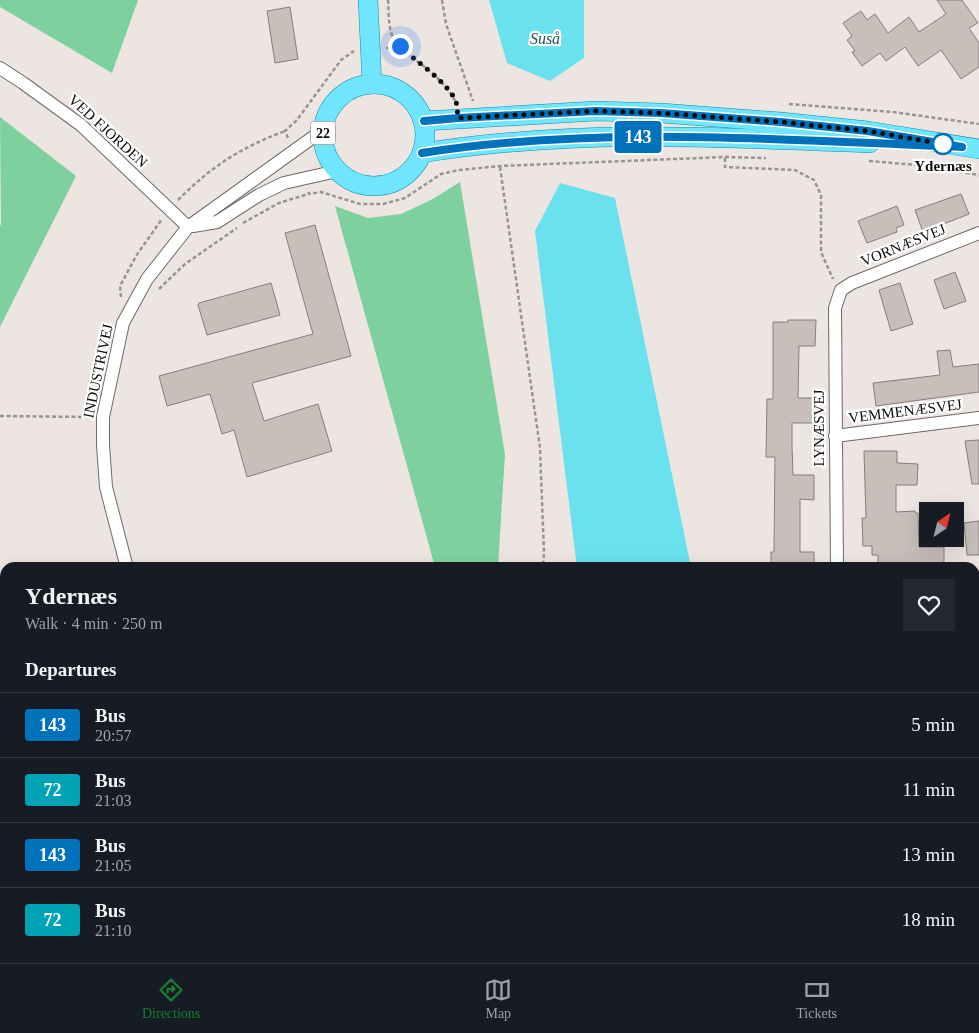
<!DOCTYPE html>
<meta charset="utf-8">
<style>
body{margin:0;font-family:Georgia,serif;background:#242831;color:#f1f3f6;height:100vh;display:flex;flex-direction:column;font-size:19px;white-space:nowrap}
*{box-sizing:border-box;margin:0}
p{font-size:16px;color:#9ea1a6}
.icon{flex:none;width:28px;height:28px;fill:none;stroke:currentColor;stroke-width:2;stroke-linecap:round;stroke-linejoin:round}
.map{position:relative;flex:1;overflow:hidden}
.drawer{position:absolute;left:0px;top:562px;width:980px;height:401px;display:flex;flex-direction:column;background:#171b24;border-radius:15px 15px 0 0;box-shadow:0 5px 20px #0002}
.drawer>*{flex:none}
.badge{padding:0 10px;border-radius:4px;font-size:18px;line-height:32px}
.needle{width:32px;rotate:35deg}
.fabs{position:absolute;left:919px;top:502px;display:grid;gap:10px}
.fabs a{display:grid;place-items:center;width:45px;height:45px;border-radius:0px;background:#171b24;box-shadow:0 5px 20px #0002;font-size:25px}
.you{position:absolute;width:25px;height:25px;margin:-12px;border:4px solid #fff;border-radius:50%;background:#1a73e8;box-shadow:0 0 0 8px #1a73e833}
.map>.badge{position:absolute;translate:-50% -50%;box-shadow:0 0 0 2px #fff}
h2{padding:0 25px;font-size:19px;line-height:45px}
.round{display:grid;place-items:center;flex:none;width:52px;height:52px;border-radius:0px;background:#242831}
.overview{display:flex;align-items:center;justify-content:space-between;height:85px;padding:0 25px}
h1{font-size:24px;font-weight:600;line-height:38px}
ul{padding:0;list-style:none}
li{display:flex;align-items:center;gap:15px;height:65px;padding:0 25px;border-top:1px solid #363941}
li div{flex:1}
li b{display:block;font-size:19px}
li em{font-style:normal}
li .badge{min-width:55px;font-weight:700;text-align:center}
.tabs{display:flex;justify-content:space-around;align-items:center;height:70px;border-top:1px solid #363941;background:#171b24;font-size:14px;color:#9ea1a6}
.tabs a{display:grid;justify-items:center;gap:2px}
.tabs .selected{color:#187d30}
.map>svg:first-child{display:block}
.green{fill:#7ed19e}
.water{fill:#69e2ee}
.building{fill:#c8bfbb;stroke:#857e7a}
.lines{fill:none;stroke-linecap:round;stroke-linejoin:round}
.street-casing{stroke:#706965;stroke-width:14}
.primary-casing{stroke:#0f8da8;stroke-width:20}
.path{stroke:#9a9491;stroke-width:2.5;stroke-dasharray:4 2.5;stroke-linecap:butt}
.street{stroke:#fff;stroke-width:12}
.primary{stroke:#6fe5fe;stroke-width:19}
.line-casing{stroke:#fff;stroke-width:11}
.line{stroke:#0072bc;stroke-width:8}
.walk{stroke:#0e0c0a;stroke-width:5;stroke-dasharray:0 9}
.stop-dot{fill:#fff;stroke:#0072bc;stroke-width:2.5}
.labels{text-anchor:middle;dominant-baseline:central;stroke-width:4.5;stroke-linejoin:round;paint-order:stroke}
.shield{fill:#fff;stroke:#565554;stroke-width:1}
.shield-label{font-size:14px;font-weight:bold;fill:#0e0c0a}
.street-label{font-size:15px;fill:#0e0c0a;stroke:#fff}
.stop-label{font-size:15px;font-weight:bold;fill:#0e0c0a;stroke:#fff}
.water-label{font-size:16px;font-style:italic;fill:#205459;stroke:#fff}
</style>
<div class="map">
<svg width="979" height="963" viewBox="0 0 979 963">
<rect width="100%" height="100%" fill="#ede5e1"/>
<g class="green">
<path d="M0 0H138L112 73 0 7Z"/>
<path d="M0 117 76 176 0 327V226L1 224Z"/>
<path d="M460 182 505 454 498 567H435L335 206 368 218 401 214 431 200Z"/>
</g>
<g class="water">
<path d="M489 0H584V58L550 81 507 63Z"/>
<path d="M560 183 615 198 691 567H577L535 231Z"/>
<rect x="603" y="959" width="133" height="4"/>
</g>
<g class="building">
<path d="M937 0H962L978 23 969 28 979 43V67L961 79 941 50 918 66 905 47 886 61 880 53 862 66 852 52 855 51 847 40 852 36 843 23 861 11 867 20 875 14 888 33 909 17 919 32 946 14Z"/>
<path d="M290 7 298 59 275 63 267 11Z"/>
<path d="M961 194 969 214 923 232 915 210Z"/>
<path d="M897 206 904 225 896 228 897 232 867 243 858 221Z"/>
<path d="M315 225 351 356 252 383 264 421 318 404 332 451 247 477 234 430 222 434 210 394 167 406 159 376 313 334 285 233Z"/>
<path d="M955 272 966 301 944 309 934 280Z"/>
<path d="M271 283 280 315 207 335 198 305 199 303Z"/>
<path d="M900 283 913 324 891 331 879 290Z"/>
<path d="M788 320H816L815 346H799L798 398H815V423H792V446L793 475H814V500L800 499V552H814V568H771V552H774L775 457H766L767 399H773V322H788Z"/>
<path d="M950 350 953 367 979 364V392L876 406 873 383 940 375 937 351Z"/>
<path d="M979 440V484H972L965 441Z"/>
<path d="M864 451H897V463L918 464 917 485H896V512L915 511V513H918L919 547H944V564H930V568H878V555H872V546H863L862 518H866Z"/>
<path d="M979 521V555H967L964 523Z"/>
</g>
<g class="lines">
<g class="street-casing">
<g id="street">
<path d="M0 68 23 83 81 125 188 227"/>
<path d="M193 226 217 222 259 195 284 183 337 171"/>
<path d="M835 436 979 418"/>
<path d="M127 568 106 487 103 445V417L123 323 147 279 188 227 323 130"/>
<path d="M837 568 835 308 841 290 852 283 979 233"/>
<path d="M975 582H979"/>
<path d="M975 800 979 799"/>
<path d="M154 963 155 959"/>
</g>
</g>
<g class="primary-casing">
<g id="primary">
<path d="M368 0 372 84"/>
<circle cx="374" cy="135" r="51"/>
<path d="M424 121 596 111 661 113 781 122 868 131 979 149"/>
<path d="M422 153C570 129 721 137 870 143"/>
</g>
</g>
<g class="path">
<path d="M388 0C389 11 388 24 392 35 400 52 417 60 431 72 441 80 449 91 456 102"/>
<path d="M442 0 446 24 473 101"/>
<path d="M386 48 400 47"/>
<path d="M789 104 893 112 979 124"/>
<path d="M288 138 285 131 297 120 341 60 354 51"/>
<path d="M725 158V167L795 170 814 180 821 195V252L833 279"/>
<path d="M869 161 917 165 979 175"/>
<path d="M500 167 540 448 544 553 543 568"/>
<path d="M308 192 309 194 321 192 360 204H383L405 198 441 174 459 170 500 166 725 157 766 158"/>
<path d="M178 200C212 166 240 148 285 131"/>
<path d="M243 223 279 203 308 194"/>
<path d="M159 289 185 264 237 228"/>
<path d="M121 297 120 286 136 256 162 219"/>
<path d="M0 416 88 417"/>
<path d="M473 963V959"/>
<path d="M511 963V959"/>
<path d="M946 963V959"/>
</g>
<use href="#street" class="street"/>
<use href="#primary" class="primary"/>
</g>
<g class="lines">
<g class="line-casing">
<path id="line" d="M422 153C600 125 782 140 962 147L868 131 781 122 661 113 596 111 458 118 424 121"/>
</g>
<use href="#line" class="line"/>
<path class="walk" d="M400 46C415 61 449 83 456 102 458 107 457 113 458 118L596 111 661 113 781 122 868 131 943 144"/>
</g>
<circle class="stop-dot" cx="943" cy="144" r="10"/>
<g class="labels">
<rect class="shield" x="310.5" y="121.5" width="25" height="23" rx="4"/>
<g class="shield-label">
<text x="323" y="133">22</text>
</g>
<g class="street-label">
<text transform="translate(108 131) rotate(42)">VED FJORDEN</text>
<text transform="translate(903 245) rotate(-22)">VORNÆSVEJ</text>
<text transform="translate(98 371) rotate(-78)">INDUSTRIVEJ</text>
<text transform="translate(905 411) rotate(-7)">VEMMENÆSVEJ</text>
<text transform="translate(819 428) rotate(-90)">LYNÆSVEJ</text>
</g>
<g class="stop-label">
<text x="943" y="166">Ydernæs</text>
</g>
<g class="water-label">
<text x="545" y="38">Suså</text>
</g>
</g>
</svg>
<div class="fabs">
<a><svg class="needle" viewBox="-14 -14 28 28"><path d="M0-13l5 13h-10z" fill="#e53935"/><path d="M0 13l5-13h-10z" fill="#9ea1a6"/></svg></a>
</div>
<div class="you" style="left:400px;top:46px"></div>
<b class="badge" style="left:638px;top:137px;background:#0072bc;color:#fff">143</b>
<section class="drawer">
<div class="overview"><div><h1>Ydernæs</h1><p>Walk · 4 min · 250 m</p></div><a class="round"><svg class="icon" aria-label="heart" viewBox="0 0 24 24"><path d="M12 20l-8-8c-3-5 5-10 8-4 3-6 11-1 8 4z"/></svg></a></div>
<h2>Departures</h2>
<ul>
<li><span class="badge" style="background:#0072bc;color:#fff">143</span><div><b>Bus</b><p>20:57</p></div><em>5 min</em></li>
<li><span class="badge" style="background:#00a3b4;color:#fff">72</span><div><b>Bus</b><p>21:03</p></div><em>11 min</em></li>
<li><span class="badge" style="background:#0072bc;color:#fff">143</span><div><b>Bus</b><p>21:05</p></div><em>13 min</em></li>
<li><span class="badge" style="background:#00a3b4;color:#fff">72</span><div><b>Bus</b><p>21:10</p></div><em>18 min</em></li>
</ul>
</section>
</div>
<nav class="tabs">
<a class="selected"><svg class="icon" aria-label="directions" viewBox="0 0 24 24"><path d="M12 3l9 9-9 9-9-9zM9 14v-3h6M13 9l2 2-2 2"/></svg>Directions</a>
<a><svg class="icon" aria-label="map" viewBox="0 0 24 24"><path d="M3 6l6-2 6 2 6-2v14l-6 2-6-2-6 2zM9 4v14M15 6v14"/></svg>Map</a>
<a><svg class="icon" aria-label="tickets" viewBox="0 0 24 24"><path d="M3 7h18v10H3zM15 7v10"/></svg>Tickets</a>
</nav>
